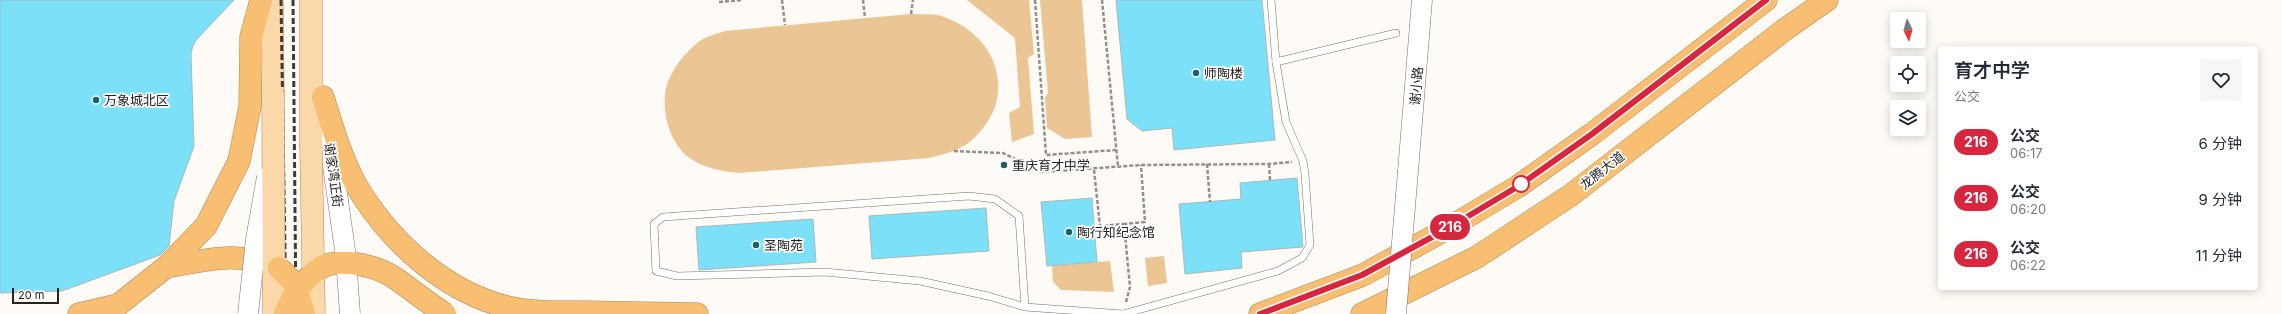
<!DOCTYPE html>
<html lang="zh">
<meta charset="utf-8">
<style>
body{margin:0;font-family:Inter,"Noto Sans SC",sans-serif;background:#f6f6f7;color:#1f2937;height:100vh;display:flex;flex-direction:column;font-size:15px;white-space:nowrap}
*{box-sizing:border-box;margin:0}
p{font-size:13px;color:#747a83}
.icon{flex:none;width:22px;height:22px;fill:none;stroke:currentColor;stroke-width:2;stroke-linecap:round;stroke-linejoin:round}
.map{position:relative;flex:1;overflow:hidden}
.details{position:absolute;left:1938px;top:46px;width:320px;height:244px;display:flex;flex-direction:column;background:#fff;border-radius:4px;box-shadow:0 2px 10px #0003}
.details>*{flex:none}
.badge{padding:0 8px;border-radius:13px;font-size:14px;line-height:26px}
.needle{width:26px;rotate:175deg}
.fabs{position:absolute;left:1890px;top:12px;display:grid;gap:8px}
.fabs a{display:grid;place-items:center;width:36px;height:36px;border-radius:4px;background:#fff;box-shadow:0 2px 10px #0003;font-size:20px}
.scale{position:absolute;left:12px;bottom:10px;width:47px;box-sizing:border-box;padding-left:4px;border:2px solid #26231e;border-top:0;font-size:11px;line-height:14px;white-space:nowrap;color:#26231e;-webkit-text-stroke:3px #fff;paint-order:stroke}
.map>.badge{position:absolute;translate:-50% -50%;box-shadow:0 0 0 2px #fff}
.round{display:grid;place-items:center;flex:none;width:42px;height:42px;border-radius:4px;background:#f6f6f7}
.summary{display:flex;align-items:center;justify-content:space-between;height:68px;padding:0 16px}
h1{font-size:19px;font-weight:600;line-height:30px}
ul{padding:0;list-style:none}
li{display:flex;align-items:center;gap:12px;height:56px;padding:0 16px}
li div{flex:1}
li b{display:block;font-size:15px}
li em{font-style:normal}
li .badge{min-width:44px;font-weight:700;text-align:center}
.map>svg:first-child{display:block}
.green{fill:#ecc594}
.building{fill:#7ce0f8;stroke:#a8b9bd}
.lines{fill:none;stroke-linecap:round;stroke-linejoin:round}
.lane-casing{stroke:#797066;stroke-width:8}
.secondary-casing{stroke:#797066;stroke-width:21}
.primary-casing{stroke:#ae8854;stroke-width:23}
.highway-casing{stroke:#ae8854;stroke-width:23}
.path{stroke:#93908b;stroke-width:2.5;stroke-dasharray:4 2;stroke-linecap:butt}
.lane{stroke:#fff;stroke-width:7}
.secondary{stroke:#fff;stroke-width:20}
.primary{stroke:#fbd8aa;stroke-width:22}
.highway{stroke:#f8be71;stroke-width:22}
.rail{stroke:#3e3b36;stroke-width:3;stroke-dasharray:6 3;stroke-linecap:butt}
.secondary-bridge-casing{stroke:#797066;stroke-width:21;stroke-linecap:butt}
.primary-bridge-casing{stroke:#ae8854;stroke-width:23;stroke-linecap:butt}
.highway-bridge-casing{stroke:#ae8854;stroke-width:23;stroke-linecap:butt}
.secondary-bridge{stroke:#fff;stroke-width:20}
.primary-bridge{stroke:#fbd8aa;stroke-width:22}
.highway-bridge{stroke:#f8be71;stroke-width:22}
.line-casing{stroke:#fff;stroke-width:9}
.line{stroke:#d7263d;stroke-width:6}
.poi-dot{fill:#196170;stroke:#fff;stroke-width:1.5}
.stop-dot{fill:#fff;stroke:#d7263d;stroke-width:2}
.labels{text-anchor:middle;dominant-baseline:central;stroke-width:3.5;stroke-linejoin:round;paint-order:stroke}
.poi-label{font-size:13px;fill:#26231e;stroke:#fff;text-anchor:start}
.street-label{font-size:13px;fill:#26231e;stroke:#fff}
</style>
<div class="map">
<svg width="2282" height="314" viewBox="0 0 2282 314">
<rect width="100%" height="100%" fill="#fefaf5"/>
<g class="green">
<path d="M967 0H1029L1034 54 1028 58 1034 134 1012 142 1009 113 1020 107 1015 38Z"/>
<path d="M1040 0H1082L1092 137 1065 139 1047 128 1045 98 1048 93Z"/>
<path d="M911 14C921 15 935 13 944 17 998 36 1018 96 975 137 963 150 945 154 929 158L739 173C721 171 702 168 687 156 669 141 660 108 667 85 671 70 685 53 697 43 704 37 716 34 725 31Z"/>
<path d="M1164 256 1167 283 1148 286 1145 258Z"/>
<path d="M1110 261 1114 292 1061 290 1053 282 1052 266Z"/>
</g>
<g class="building">
<path d="M0 0H234L197 39 193 45 191 54 194 146 174 201 169 246 160 255 62 291 0 293Z"/>
<path d="M1116 0H1262L1275 140 1174 150 1172 128 1142 131 1127 119Z"/>
<path d="M1297 178 1303 247 1241 252 1242 268 1185 274 1179 204 1241 199 1240 183Z"/>
<path d="M1092 198 1097 262 1047 266 1041 202Z"/>
<path d="M986 208 989 251 872 259 869 216Z"/>
<path d="M813 219 816 262 699 270 696 227Z"/>
</g>
<g class="lines">
<g class="lane-casing">
<g id="lane">
<path d="M1276 62 1396 33"/>
<path d="M1025 307 1019 216 995 199 969 196 663 217 654 224 656 271 677 276 825 272 920 281 988 296 1025 307 1123 314"/>
<path d="M1123 314 1278 271 1302 258 1310 245 1305 174 1303 161 1286 122 1276 62 1271 0"/>
</g>
</g>
<g class="secondary-casing">
<g id="secondary">
<path d="M328 132 338 201"/>
<path d="M1408 171 1422 0"/>
</g>
</g>
<g class="primary-casing">
<g id="primary">
<path d="M272 0 273 94"/>
<path d="M311 0V145"/>
</g>
</g>
<g class="highway-casing">
<g id="highway">
<path d="M323 97C333 129 343 165 362 195 395 246 447 292 507 307 532 313 559 312 585 312 622 313 660 313 697 314"/>
<path d="M166 267C206 260 234 251 273 266"/>
<path d="M79 314 118 305 166 267 206 226 239 161 250 106 251 37 261 0"/>
<path d="M1260 314 1363 275 1445 230 1517 187 1592 134 1766 0"/>
<path d="M1362 314 1477 257 1571 195 1784 30 1827 0"/>
</g>
</g>
<g class="path">
<path d="M782 0 785 25"/>
<path d="M863 0 865 18"/>
<path d="M1035 0 1046 155 1116 150"/>
<path d="M1102 0 1118 167"/>
<path d="M719 2 743 0"/>
<path d="M911 14 913 0"/>
<path d="M954 151 1003 153 1041 172 1141 165 1269 164 1292 162"/>
<path d="M1207 164 1210 202"/>
<path d="M1269 164 1270 180"/>
<path d="M1094 170 1100 226 1124 224"/>
<path d="M1126 302 1130 287 1124 224 1145 222 1141 165"/>
</g>
<use href="#lane" class="lane"/>
<use href="#secondary" class="secondary"/>
<use href="#primary" class="primary"/>
<use href="#highway" class="highway"/>
<g class="rail">
<path d="M281 0 286 314"/>
<path d="M293 0 296 314"/>
</g>
<g class="secondary-bridge-casing">
<g id="secondary-bridge">
<path d="M338 201 346 257 350 314"/>
<path d="M248 314 256 239 267 177"/>
<path d="M1396 314 1408 171"/>
</g>
</g>
<g class="primary-bridge-casing">
<g id="primary-bridge">
<path d="M273 94 274 314"/>
<path d="M311 145 314 314"/>
</g>
</g>
<g class="highway-bridge-casing">
<g id="highway-bridge">
<path d="M279 268 295 284 304 314"/>
<path d="M285 314C292 297 302 281 317 270 337 255 377 266 395 278 412 290 428 303 445 314"/>
</g>
</g>
<use href="#secondary-bridge" class="secondary-bridge"/>
<use href="#primary-bridge" class="primary-bridge"/>
<use href="#highway-bridge" class="highway-bridge"/>
</g>
<g class="lines">
<g class="line-casing">
<path id="line" d="M1260 314 1362 275 1445 230 1517 187 1592 134 1766 0"/>
</g>
<use href="#line" class="line"/>
</g>
<g class="poi-dot">
<circle cx="1196" cy="73" r="4"/>
<circle cx="96" cy="100" r="4"/>
<circle cx="1004" cy="165" r="4"/>
<circle cx="1069" cy="232" r="4"/>
<circle cx="756" cy="245" r="4"/>
</g>
<circle class="stop-dot" cx="1521" cy="184" r="8"/>
<g class="labels">
<g class="poi-label">
<text x="1204" y="73">师陶楼</text>
<text x="104" y="100">万象城北区</text>
<text x="1012" y="165">重庆育才中学</text>
<text x="1077" y="232">陶行知纪念馆</text>
<text x="764" y="245">圣陶苑</text>
</g>
<g class="street-label">
<text transform="translate(1416 86) rotate(-85)">谢小路</text>
<text transform="translate(1602 170) rotate(-38)">龙腾大道</text>
<text transform="translate(334 175) rotate(82)">谢家湾正街</text>
</g>
</g>
</svg>
<div class="fabs">
<a><svg class="needle" viewBox="-14 -14 28 28"><path d="M0-13l5 13h-10z" fill="#e53935"/><path d="M0 13l5-13h-10z" fill="#747a83"/></svg></a>
<a><svg class="icon" aria-label="locate" viewBox="0 0 24 24"><circle cx="12" cy="12" r="6"/><path d="M12 2v4M12 18v4M2 12h4M18 12h4"/></svg></a>
<a><svg class="icon" aria-label="layers" viewBox="0 0 24 24"><path d="M12 4l9 5-9 5-9-5zM3 14l9 5 9-5"/></svg></a>
</div>
<div class="scale">20 m</div>
<b class="badge" style="left:1450px;top:227px;background:#d7263d;color:#fff">216</b>
<section class="details">
<div class="summary"><div><h1>育才中学</h1><p>公交</p></div><a class="round"><svg class="icon" aria-label="heart" viewBox="0 0 24 24"><path d="M12 20l-8-8c-3-5 5-10 8-4 3-6 11-1 8 4z"/></svg></a></div>
<ul>
<li><span class="badge" style="background:#d7263d;color:#fff">216</span><div><b>公交</b><p>06:17</p></div><em>6 分钟</em></li>
<li><span class="badge" style="background:#d7263d;color:#fff">216</span><div><b>公交</b><p>06:20</p></div><em>9 分钟</em></li>
<li><span class="badge" style="background:#d7263d;color:#fff">216</span><div><b>公交</b><p>06:22</p></div><em>11 分钟</em></li>
</ul>
</section>
</div>
